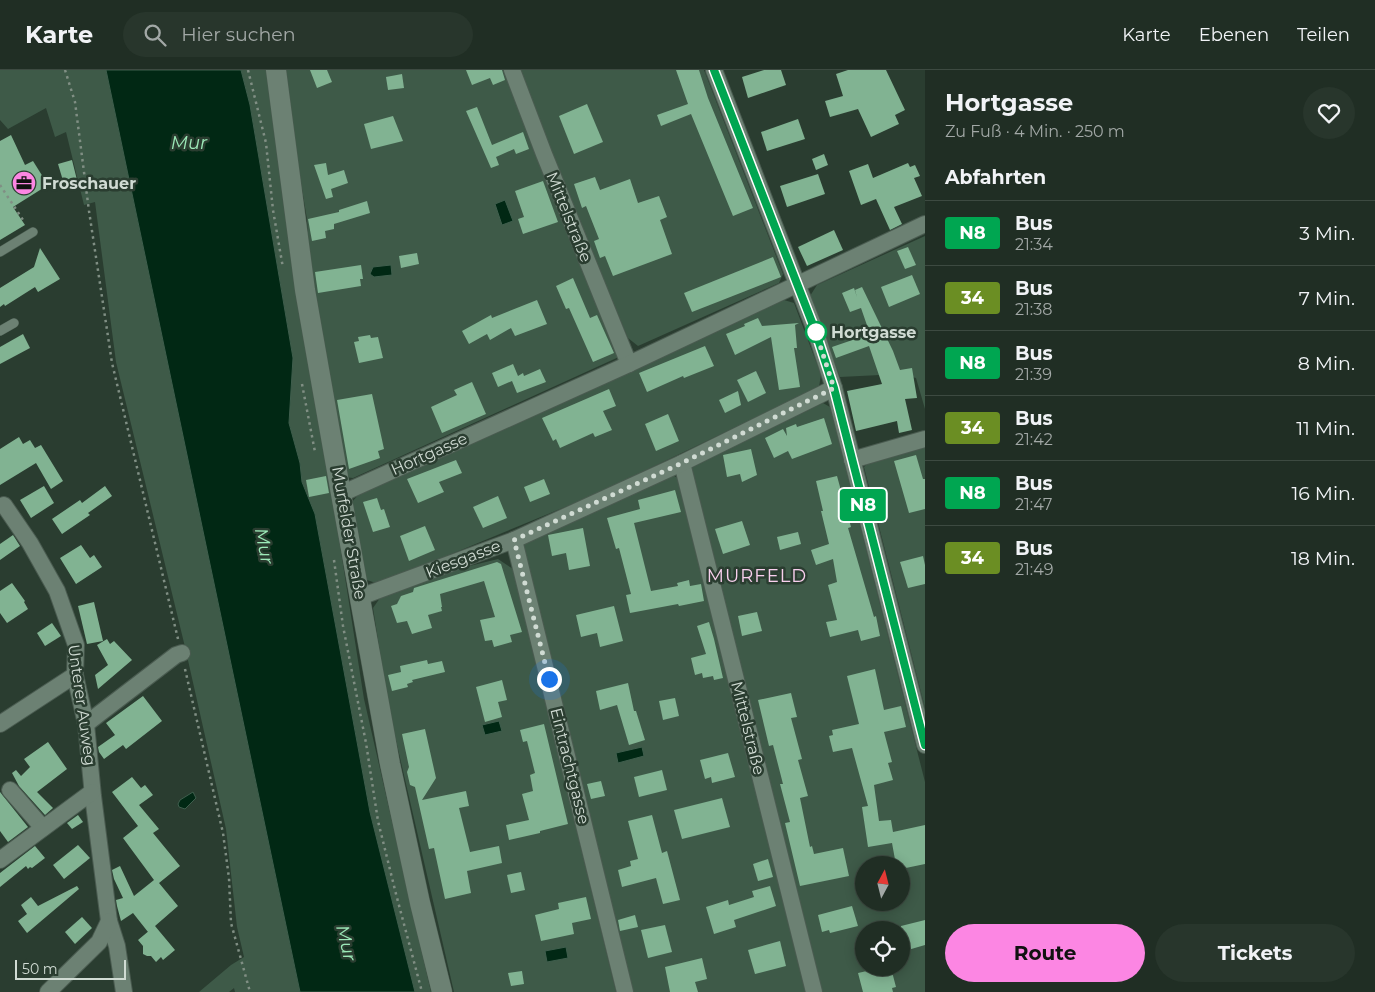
<!DOCTYPE html>
<html lang="de">
<meta charset="utf-8">
<style>
body{margin:0;font-family:Montserrat,sans-serif;background:#28362c;color:#f1f3f6;height:100vh;display:flex;flex-direction:column;font-size:19px;white-space:nowrap}
*{box-sizing:border-box;margin:0}
p{font-size:16px;color:#a2a8a6}
.icon{flex:none;width:28px;height:28px;fill:none;stroke:currentColor;stroke-width:2;stroke-linecap:round;stroke-linejoin:round}
.map{position:relative;flex:1;overflow:hidden}
.details{display:flex;flex-direction:column;background:#202e24;width:450px}
.details>*{flex:none}
.badge{padding:0 10px;border-radius:4px;font-size:18px;line-height:32px}
.needle{width:32px;rotate:7deg}
.fabs{position:absolute;left:855px;top:786px;display:grid;gap:10px}
.fabs a{display:grid;place-items:center;width:55px;height:55px;border-radius:50%;background:#202e24;box-shadow:0 2px 12px #0003,0 0 0 1px #3d4a41;font-size:25px}
.scale{position:absolute;left:15px;bottom:12px;width:111px;box-sizing:border-box;padding-left:5px;border:2px solid #d0dbd3;border-top:0;font-size:14px;line-height:18px;white-space:nowrap;color:#d0dbd3;-webkit-text-stroke:4px #2a3d30;paint-order:stroke}
.you{position:absolute;width:25px;height:25px;margin:-12px;border:4px solid #fff;border-radius:50%;background:#1a73e8;box-shadow:0 0 0 8px #1a73e833}
.map>.badge{position:absolute;translate:-50% -50%;box-shadow:0 0 0 2px #fff}
h2{padding:0 20px;font-size:19px;line-height:45px}
.round{display:grid;place-items:center;flex:none;width:52px;height:52px;border-radius:26px;background:#28362c}
.overview{display:flex;align-items:center;justify-content:space-between;height:85px;padding:0 20px}
h1{font-size:24px;font-weight:700;line-height:38px}
.button{display:flex;gap:10px;margin-top:auto;padding:10px 20px}
.button a{flex:1;height:58px;border-radius:30px;background:#fc86e3;color:#111;font-size:20px;font-weight:700;line-height:58px;text-align:center}
.button a+a{background:#28362c;color:#f1f3f6}
ul{padding:0;list-style:none}
li{display:flex;align-items:center;gap:15px;height:65px;padding:0 20px;border-top:1px solid #3d4a41}
li div{flex:1}
li b{display:block;font-size:19px}
li em{font-style:normal}
li .badge{min-width:55px;font-weight:700;text-align:center}
header{display:flex;align-items:center;gap:30px;box-sizing:border-box;height:70px;padding:0 25px;background:#202e24;border-bottom:1px solid #3d4a41}
header strong{font-size:24px}
nav{display:flex;gap:28px;margin-inline-start:auto;font-size:18px}
.search{width:350px;height:45px;background:#28362c;display:flex;align-items:center;gap:12px;box-sizing:border-box;padding:0 18px;border-radius:28px;color:#a2a8a6;font-size:19px}
main{display:flex;flex:1;min-height:0}
.map>svg:first-child{display:block}
.green{fill:#3e5a48;fill-rule:evenodd}
.water{fill:#012814;stroke:#3f5e4d}
.building{fill:#81b392}
.lines{fill:none;stroke-linecap:round;stroke-linejoin:round}
.service-casing{stroke:#4a5b50;stroke-width:10}
.minor-casing{stroke:#4a5b50;stroke-width:18}
.tertiary-casing{stroke:#4a5b50;stroke-width:21}
.path{stroke:#808f84;stroke-width:2.5;stroke-dasharray:2.5 4;stroke-linecap:butt}
.service{stroke:#6c8173;stroke-width:9}
.minor{stroke:#6c8173;stroke-width:16}
.tertiary{stroke:#6c8173;stroke-width:20}
.line-casing{stroke:#fff;stroke-width:11}
.line{stroke:#00a651;stroke-width:8}
.walk{stroke:#d0dbd3;stroke-width:5;stroke-dasharray:0 9}
.stop-dot{fill:#fff;stroke:#00a651;stroke-width:2.5}
.labels{text-anchor:middle;dominant-baseline:central;stroke-width:5;stroke-linejoin:round;paint-order:stroke}
.poi-label{font-size:16px;font-weight:bold;fill:#d0dbd3;stroke:#2a3d30;text-anchor:start}
.street-label{font-size:16px;fill:#d0dbd3;stroke:#2a3d30}
.stop-label{font-size:16px;font-weight:bold;fill:#d0dbd3;stroke:#2a3d30;text-anchor:start}
.water-label{font-size:18px;font-style:italic;fill:#9ce9b8;stroke:#2a3d30}
.neighbourhood-label{font-size:18px;letter-spacing:1px;fill:#f9d0ee;stroke:#2a3d30}
</style>
<header>
<strong>Karte</strong>
<div class="search"><svg class="icon" aria-label="search" viewBox="0 0 24 24"><circle cx="10" cy="10" r="6"/><path d="M15 15l6 6"/></svg>Hier suchen</div>
<nav><a>Karte</a><a>Ebenen</a><a>Teilen</a></nav>
</header>
<main>
<div class="map">
<svg width="925" height="922" viewBox="0 0 925 922">
<rect width="100%" height="100%" fill="#2a3d30"/>
<g class="green">
<path d="M0 0H106L300 922H235L234 918 229 922H199L231 895 244 887 237 857 226 759 185 577 116 292 95 132 84 135 66 62 55 67 46 38 8 59 0 50Z"/>
<path d="M241 0H266L364 629 431 922H415L370 742 315 444 302 412 300 393 289 353 293 288 250 35Z"/>
<path d="M282 0H505L621 286 353 408 345 407 310 203 307 149Z"/>
<path d="M520 0H704L783 204 779 213 638 276 628 268 577 147Z"/>
<path d="M925 166V339L916 308 900 304 840 307 810 226 817 215Z"/>
<path d="M784 230 794 233 821 305 819 317 594 425 379 514 364 509 351 433 361 422Z"/>
<path d="M823 333 830 337 925 712V922H821L689 398ZM864 795H901V832H864ZM864 860H901V898H864Z"/>
<path d="M925 375V638L864 397 869 392Z"/>
<path d="M670 404 678 408 806 922H631L522 476 527 467Z"/>
<path d="M498 489 513 499 616 922H454L389 640 373 538 380 528 433 505Z"/>
</g>
<g class="water">
<path d="M106 0H241L250 35 293 288 289 353 300 393 302 412 315 444 370 742 415 922H300Z"/>
<path d="M505 130 513 151 502 155 495 134Z"/>
<path d="M391 195 392 205 374 207 370 204 373 197Z"/>
<path d="M499 651 502 661 485 665 482 655Z"/>
<path d="M642 677 644 686 618 693 616 683Z"/>
<path d="M193 722 196 728 185 739 179 737 178 734 180 730Z"/>
<path d="M566 877 568 888 547 892 545 881Z"/>
</g>
<g class="building">
<path d="M310 0H327L332 12 317 18Z"/>
<path d="M466 0H502L505 10 493 15 490 8 472 15Z"/>
<path d="M676 0H699L708 28 753 138 733 146 691 44 661 56 657 45 688 34Z"/>
<path d="M764 0H781L786 15 748 28 742 7Z"/>
<path d="M848 0H886L905 40 895 45 899 54 871 67 858 39 830 47 825 31 843 26 836 4Z"/>
<path d="M402 4 404 18 388 20 386 7Z"/>
<path d="M587 34 603 72 574 84 559 46Z"/>
<path d="M477 37 492 75 523 62 529 79 516 84 514 79 496 87 499 95 491 98 466 41Z"/>
<path d="M393 46 403 71 371 79 364 54Z"/>
<path d="M798 49 805 69 767 81 761 62Z"/>
<path d="M11 65 25 95 33 91 48 115 13 137 25 155 0 170V71Z"/>
<path d="M824 84 828 95 816 100 812 89Z"/>
<path d="M72 90 77 110 64 114 58 94Z"/>
<path d="M326 93 328 105 344 100 348 113 331 119 333 127 326 129 314 95Z"/>
<path d="M908 93 910 97 915 95 920 106 914 108 922 126 894 137 902 154 890 160 876 129 861 135 849 101 868 94 873 108Z"/>
<path d="M818 104 825 124 787 137 780 116Z"/>
<path d="M595 107 600 120 630 109 638 133 659 126 667 147 660 150 672 184 613 206 605 186 600 188 594 171 599 169 586 136 582 138 574 114Z"/>
<path d="M543 111 558 152 523 164 518 149 524 147 515 121Z"/>
<path d="M367 131 370 143 334 154V159L325 161 326 168 312 171 308 149 339 142V140Z"/>
<path d="M834 160 843 180 807 196 798 177Z"/>
<path d="M908 177 916 195 905 199 897 181Z"/>
<path d="M40 178 60 209 38 222 35 217 5 236 4 234 0 237V218L34 197Z"/>
<path d="M417 183 419 194 401 198 399 186Z"/>
<path d="M773 187 781 207 692 242 684 223Z"/>
<path d="M361 195 363 209H360L361 216 318 223 315 202Z"/>
<path d="M912 205 920 224 889 237 881 217Z"/>
<path d="M573 208 590 248 597 245 614 283 593 292 569 238 566 239 556 216Z"/>
<path d="M862 217 893 281 900 300 912 298 917 328 905 329 912 360 899 363 897 351 856 361 847 321 882 314 869 276 836 288 832 277 870 264 861 238 850 242 842 223 854 218 857 227 855 220Z"/>
<path d="M537 230 547 254 515 266 511 258 490 270 487 264 469 274 462 261 491 245 492 248Z"/>
<path d="M758 248 762 256 799 253 795 255 797 278H794L800 317 779 320 771 267 735 285 726 264 745 256 744 254Z"/>
<path d="M23 264 30 278 0 294V277Z"/>
<path d="M370 265 371 268 378 267 383 288 359 293 354 272 359 271 358 267Z"/>
<path d="M705 276 714 296 684 308 683 306 647 322 639 303Z"/>
<path d="M513 294 518 306 523 303 524 306 540 299 546 312 517 323 512 311 498 317 492 303Z"/>
<path d="M756 301 766 323 748 332 737 310Z"/>
<path d="M472 312 486 344 442 363 431 337 457 325 454 320Z"/>
<path d="M609 319 616 336 603 341 612 360 595 367 593 363 560 378 556 369 553 371 542 348Z"/>
<path d="M738 321 741 335 725 343 719 330Z"/>
<path d="M372 324 384 379 378 381 380 388 349 399 337 330Z"/>
<path d="M668 344 679 371 656 381 645 354Z"/>
<path d="M824 348 832 374 792 389 788 381 774 388 765 368 783 359 787 366 786 358 796 354 797 357Z"/>
<path d="M19 367 23 374 30 370 35 378 41 375 63 411 51 419 36 393 0 415V379Z"/>
<path d="M751 379 757 405 742 412 740 404 727 407 723 385Z"/>
<path d="M916 385 923 409H925V439L909 443 894 391Z"/>
<path d="M456 390 462 403 439 412 444 422 418 433 407 409Z"/>
<path d="M326 406 329 423 309 427 306 410Z"/>
<path d="M837 406 851 457 848 458 874 547 876 546 880 566 861 571 858 560 830 567 826 552 837 550 828 515 837 512 833 489 816 495 811 480 829 474 821 441H823L816 411Z"/>
<path d="M544 409 550 424 530 432 524 417Z"/>
<path d="M44 416 54 433 31 448 20 430Z"/>
<path d="M105 416 112 426 88 443 90 445 62 464 52 449 80 430 82 433Z"/>
<path d="M675 420 681 442 634 453 651 521 678 516 677 513 689 510 690 516 701 514 704 531 679 536 678 534 630 543 626 525 631 524 619 478 616 479 607 448 640 439 638 430Z"/>
<path d="M498 426 507 448 483 458 473 437Z"/>
<path d="M377 428 381 440 384 439 390 457 373 462 363 432Z"/>
<path d="M742 451 750 475 723 484 715 459Z"/>
<path d="M425 456 435 480 409 491 400 466Z"/>
<path d="M583 458 590 496 569 500 566 483 552 486 548 465Z"/>
<path d="M798 462 801 474 780 480 777 467Z"/>
<path d="M13 465 20 476 0 490V474Z"/>
<path d="M81 475 90 488 94 485 102 497 76 514 60 488Z"/>
<path d="M923 486 925 495V514L908 518 900 492Z"/>
<path d="M497 492 501 494 522 562 510 565 512 572 494 577 492 570 485 571 480 550 495 547 484 511 440 524 442 537H441L442 541 428 545 432 558 412 564 407 551 397 553 391 536 397 534 401 526 413 522 414 518Z"/>
<path d="M12 513 25 531 24 532 28 539 7 553 0 543V521Z"/>
<path d="M94 532 103 571 87 574 78 536Z"/>
<path d="M614 536 623 571 600 577 597 563 581 567 576 545Z"/>
<path d="M757 542 762 561 742 566 738 546Z"/>
<path d="M709 552 714 569 723 608 714 610 713 606 703 608 702 603 695 605 691 588 706 584 697 556Z"/>
<path d="M52 553 61 566 45 576 37 563Z"/>
<path d="M107 569 110 574 114 571 132 590 98 619 95 605 108 595 97 575Z"/>
<path d="M427 590 428 594 442 591 445 602 412 610 413 612 407 614 408 617 392 621 388 605 401 602 400 596Z"/>
<path d="M875 599 884 640 901 636 906 657 884 662 892 692 888 693 893 710 874 715 879 751 891 750 893 762 925 755V794L901 799V795H896L892 773 868 777 862 737 868 736 852 678 833 682 829 666 833 665 832 660 859 654 847 606Z"/>
<path d="M502 610 507 630 498 632 502 647 485 652 476 617Z"/>
<path d="M628 613 634 641H636L645 670 629 675 617 635 600 640 596 621Z"/>
<path d="M791 623 797 647 791 648 802 689 798 690 808 726 800 728 810 777 812 776 814 784 843 778 849 806 800 816 785 753 790 752 780 714H783L773 675 769 676 758 630Z"/>
<path d="M143 626 162 651 126 679 123 675 104 689 99 682 98 677 115 665 106 653Z"/>
<path d="M675 628 679 646 663 650 659 631Z"/>
<path d="M544 654 568 754 540 761V763L509 770 506 755 529 750 522 724 533 721 530 705 535 703 527 671 523 672 520 660Z"/>
<path d="M425 659 436 708 422 730 466 721 469 736 459 738 470 782 499 776 502 793 467 801 471 823 445 829 434 778 429 779 415 717 410 715 407 702 409 697 402 664Z"/>
<path d="M48 672 67 699 37 722 53 738 45 745 19 716 12 703 16 700 21 706 30 697 24 689Z"/>
<path d="M728 683 735 707 712 713 711 707 705 709 700 690Z"/>
<path d="M662 700 667 720 639 727 634 707Z"/>
<path d="M132 707 141 718 145 715 153 725 139 735 159 759 153 763 180 796 159 813 178 836 155 856 175 880 163 890 161 887 156 892 151 886H147L143 884V876L138 870 150 860 148 862 133 843 121 851 117 836 116 830 123 828 114 809 112 800 120 796 134 826 154 810 123 768 138 756 112 722Z"/>
<path d="M601 711 605 726 591 729 587 714Z"/>
<path d="M0 722 28 757 8 772 0 761Z"/>
<path d="M722 728 730 757 682 769 674 740Z"/>
<path d="M78 745 83 752 72 759 67 753Z"/>
<path d="M652 745 662 783 667 781 680 830 663 834 656 808 622 817 618 800 631 796 630 791 638 789 628 751Z"/>
<path d="M78 775 90 788 64 809 53 795Z"/>
<path d="M35 776 45 788 32 798 30 797 28 799 26 796 0 817V803Z"/>
<path d="M768 789 773 807 758 811 753 794Z"/>
<path d="M521 802 525 820 511 823 507 805Z"/>
<path d="M77 816 79 819 27 863 18 851 27 844 21 835 31 827 38 836Z"/>
<path d="M770 816 776 836 734 850 736 857 714 864 706 837 728 830 729 835 754 827 752 821Z"/>
<path d="M586 827 591 849 572 853 574 864 541 871 535 845 559 839 558 833Z"/>
<path d="M852 836 858 856 830 863 829 860 822 862 818 845Z"/>
<path d="M635 845 638 857 620 861 618 850Z"/>
<path d="M82 847 92 858 75 874 65 862Z"/>
<path d="M925 850V875L901 882V856Z"/>
<path d="M665 855 672 882 648 888 641 860Z"/>
<path d="M780 871 786 896 755 904 748 880Z"/>
<path d="M702 888 707 909 695 912 698 922H670L665 897Z"/>
<path d="M880 898H891L896 917 892 918 893 922H863L858 903Z"/>
<path d="M522 901 524 914 511 916 508 903Z"/>
</g>
<g class="lines">
<g class="service-casing">
<g id="service">
<path d="M0 182 33 162"/>
<path d="M0 261 14 253"/>
</g>
</g>
<g class="minor-casing">
<g id="minor">
<path d="M512 0 544 84 629 294"/>
<path d="M714 0 815 260 834 318 925 675"/>
<path d="M852 390 925 369"/>
<path d="M682 393 814 922"/>
<path d="M341 424 629 294 925 154"/>
<path d="M4 435 30 473 57 521 76 575 75 605 86 654 93 726 109 851 117 876 124 922"/>
<path d="M514 470 625 922"/>
<path d="M360 527 514 470 682 393 834 318"/>
<path d="M0 654 75 605"/>
<path d="M86 654 176 585 182 583"/>
<path d="M10 720 43 758"/>
<path d="M0 790 92 722"/>
<path d="M48 922 99 872 109 851"/>
</g>
</g>
<g class="tertiary-casing">
<path id="tertiary" d="M276 0 305 220 341 424 390 694 420 833 442 922"/>
</g>
<g class="path">
<path d="M65 0 75 32 89 141 112 293 178 569"/>
<path d="M248 0 266 73 273 140 283 198"/>
<path d="M0 115 25 153"/>
<path d="M302 314 315 382"/>
<path d="M334 490 343 556 366 673 378 751 396 824 422 922"/>
<path d="M185 599 223 763 229 808 231 853 250 922"/>
</g>
<use href="#service" class="service"/>
<use href="#minor" class="minor"/>
<use href="#tertiary" class="tertiary"/>
</g>
<g class="lines">
<g class="line-casing">
<path id="line" d="M714 0 815 260 834 318 925 675"/>
</g>
<use href="#line" class="line"/>
<path class="walk" d="M549 609 514 470 682 393 834 318 815 260 816 262"/>
</g>
<defs>
<g id="office-disc" transform="scale(1.25)"><circle r="9.5" fill="#fc86e3" stroke="#2a3d30"/><path d="M-6-3h4V-5.5h4V-3h4V5H-6ZM-1-4.5V-3h2v-1.5ZM-6 0V1H6V0Z" fill="#111"/></g>
</defs>
<g fill-rule="evenodd">
<use href="#office-disc" x="24" y="113"/>
</g>
<circle class="stop-dot" cx="816" cy="262" r="10"/>
<g class="labels">
<g class="poi-label">
<text x="42" y="113">Froschauer</text>
</g>
<g class="street-label">
<text transform="translate(569 147) rotate(68)">Mittelstraße</text>
<text transform="translate(429 384) rotate(-24)">Hortgasse</text>
<text transform="translate(349 463) rotate(80)">Murfelder Straße</text>
<text transform="translate(463 489) rotate(-21)">Kiesgasse</text>
<text transform="translate(82 635) rotate(82)">Unterer Auweg</text>
<text transform="translate(748 658) rotate(76)">Mittelstraße</text>
<text transform="translate(570 696) rotate(76)">Eintrachtgasse</text>
</g>
<g class="stop-label">
<text x="831" y="262">Hortgasse</text>
</g>
<g class="water-label">
<text x="189" y="73">Mur</text>
<text transform="translate(264 476) rotate(79)">Mur</text>
<text transform="translate(346 873) rotate(77)">Mur</text>
</g>
<g class="neighbourhood-label">
<text x="757" y="506">MURFELD</text>
</g>
</g>
</svg>
<div class="fabs">
<a><svg class="needle" viewBox="-14 -14 28 28"><path d="M0-13l5 13h-10z" fill="#e53935"/><path d="M0 13l5-13h-10z" fill="#a2a8a6"/></svg></a>
<a><svg class="icon" aria-label="locate" viewBox="0 0 24 24"><circle cx="12" cy="12" r="6"/><path d="M12 2v4M12 18v4M2 12h4M18 12h4"/></svg></a>
</div>
<div class="scale">50 m</div>
<div class="you" style="left:549px;top:609px"></div>
<b class="badge" style="left:863px;top:435px;background:#00a651;color:#fff">N8</b>
</div>
<section class="details">
<div class="overview"><div><h1>Hortgasse</h1><p>Zu Fuß · 4 Min. · 250 m</p></div><a class="round"><svg class="icon" aria-label="heart" viewBox="0 0 24 24"><path d="M12 20l-8-8c-3-5 5-10 8-4 3-6 11-1 8 4z"/></svg></a></div>
<h2>Abfahrten</h2>
<ul>
<li><span class="badge" style="background:#00a651;color:#fff">N8</span><div><b>Bus</b><p>21:34</p></div><em>3 Min.</em></li>
<li><span class="badge" style="background:#6b8e23;color:#fff">34</span><div><b>Bus</b><p>21:38</p></div><em>7 Min.</em></li>
<li><span class="badge" style="background:#00a651;color:#fff">N8</span><div><b>Bus</b><p>21:39</p></div><em>8 Min.</em></li>
<li><span class="badge" style="background:#6b8e23;color:#fff">34</span><div><b>Bus</b><p>21:42</p></div><em>11 Min.</em></li>
<li><span class="badge" style="background:#00a651;color:#fff">N8</span><div><b>Bus</b><p>21:47</p></div><em>16 Min.</em></li>
<li><span class="badge" style="background:#6b8e23;color:#fff">34</span><div><b>Bus</b><p>21:49</p></div><em>18 Min.</em></li>
</ul>
<div class="button"><a>Route</a><a>Tickets</a></div>
</section>
</main>
